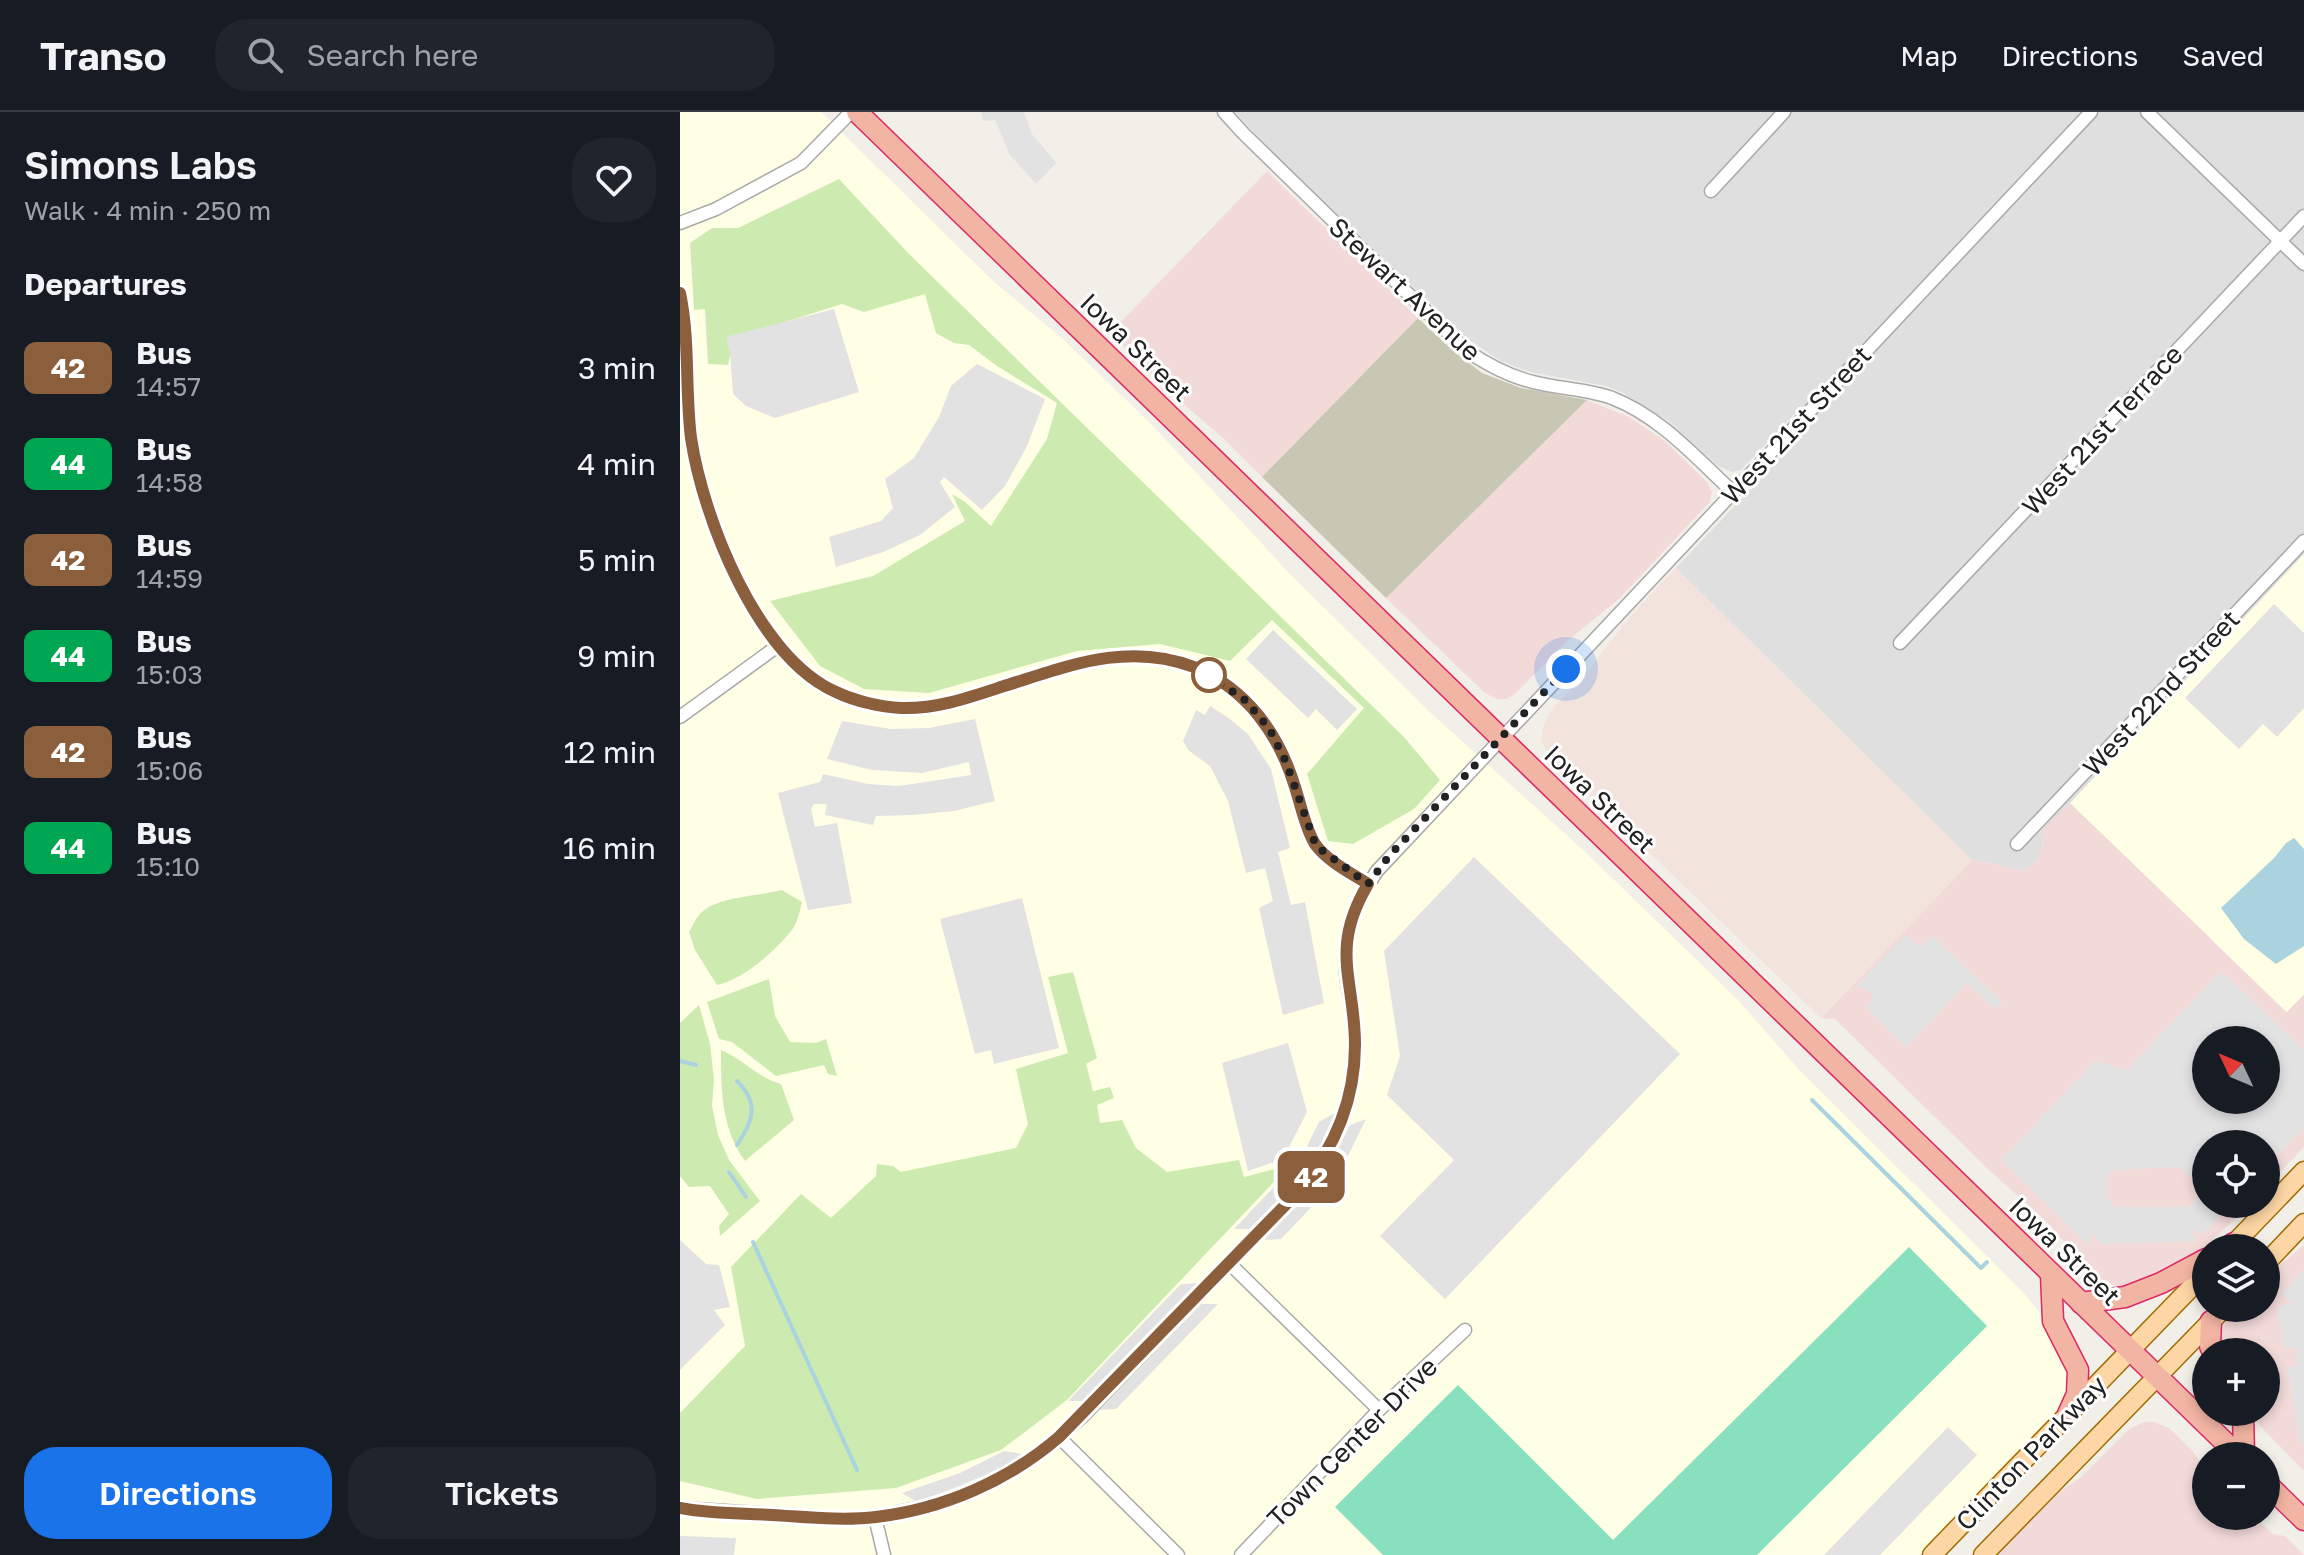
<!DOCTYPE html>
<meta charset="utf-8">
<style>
body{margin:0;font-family:"Golos Text",sans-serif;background:#20242c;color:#f1f3f6;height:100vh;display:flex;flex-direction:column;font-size:30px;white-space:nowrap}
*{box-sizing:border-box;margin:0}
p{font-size:26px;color:#9ea1a6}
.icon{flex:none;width:44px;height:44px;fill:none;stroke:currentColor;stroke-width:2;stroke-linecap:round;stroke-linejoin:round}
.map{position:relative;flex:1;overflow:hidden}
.drawer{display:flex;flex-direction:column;background:#171b24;width:680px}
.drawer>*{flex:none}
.badge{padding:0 16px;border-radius:12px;font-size:28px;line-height:52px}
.needle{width:52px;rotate:314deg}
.tools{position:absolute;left:1512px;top:914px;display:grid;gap:16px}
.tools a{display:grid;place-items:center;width:88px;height:88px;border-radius:50%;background:#171b24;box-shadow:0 4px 12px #0003;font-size:40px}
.you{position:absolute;width:40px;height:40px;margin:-20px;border:6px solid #fff;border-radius:50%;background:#1a73e8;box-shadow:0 0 0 12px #1a73e833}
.map>.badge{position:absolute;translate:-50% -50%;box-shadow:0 0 0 4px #fff}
h2{padding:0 24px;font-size:30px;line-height:72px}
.round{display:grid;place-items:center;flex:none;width:84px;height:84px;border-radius:32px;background:#20242c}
.head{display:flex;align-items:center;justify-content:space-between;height:136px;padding:0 24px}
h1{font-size:38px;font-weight:600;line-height:60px}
.action{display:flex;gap:16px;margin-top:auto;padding:16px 24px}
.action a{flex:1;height:92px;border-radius:32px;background:#1a73e8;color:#fff;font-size:32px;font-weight:600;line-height:92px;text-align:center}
.action a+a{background:#20242c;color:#f1f3f6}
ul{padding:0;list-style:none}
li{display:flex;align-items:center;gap:24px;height:96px;padding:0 24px}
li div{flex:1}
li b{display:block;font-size:30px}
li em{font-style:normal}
li .badge{min-width:88px;font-weight:700;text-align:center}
header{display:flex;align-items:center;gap:48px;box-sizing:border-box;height:112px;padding:0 40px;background:#171b24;border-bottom:2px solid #363941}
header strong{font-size:38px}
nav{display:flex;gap:44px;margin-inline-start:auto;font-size:28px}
.search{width:560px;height:72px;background:#20242c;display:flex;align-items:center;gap:20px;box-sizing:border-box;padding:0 28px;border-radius:32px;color:#9ea1a6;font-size:30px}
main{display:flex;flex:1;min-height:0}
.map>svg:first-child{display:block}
.residential{fill:#e0dfdf}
.commercial{fill:#f2dad9;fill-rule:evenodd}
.education{fill:#ffffe5}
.military{fill:#f3e3dd}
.construction{fill:#c7c7b4}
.grass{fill:#cdebb0}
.pitch{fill:#88e0be}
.parking{fill:#e2e2e2;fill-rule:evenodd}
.water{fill:#aad3df}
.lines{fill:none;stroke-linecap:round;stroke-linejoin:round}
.stream{stroke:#aad3df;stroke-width:4}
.minor-casing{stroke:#a9a9a9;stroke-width:15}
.primary-casing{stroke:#a06b00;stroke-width:21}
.trunk-casing{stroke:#dc2a67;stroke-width:23}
.minor{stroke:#fff;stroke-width:12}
.primary{stroke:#fcd6a4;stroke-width:18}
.trunk{stroke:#f2b4a3;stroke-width:20}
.line-casing{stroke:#fff;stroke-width:18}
.line{stroke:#8b5e3c;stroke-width:12}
.walk{stroke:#222;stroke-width:8;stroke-dasharray:0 14.4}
.stop-dot{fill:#fff;stroke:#8b5e3c;stroke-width:4}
.labels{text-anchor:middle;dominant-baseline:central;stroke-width:6;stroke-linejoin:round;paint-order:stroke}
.street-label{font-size:26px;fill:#222;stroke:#fff}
</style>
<header>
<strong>Transo</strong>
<div class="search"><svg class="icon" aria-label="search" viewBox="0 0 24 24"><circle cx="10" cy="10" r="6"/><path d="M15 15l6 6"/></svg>Search here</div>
<nav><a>Map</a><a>Directions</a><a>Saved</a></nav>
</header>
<main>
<section class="drawer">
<div class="head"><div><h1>Simons Labs</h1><p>Walk · 4 min · 250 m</p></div><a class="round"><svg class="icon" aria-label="heart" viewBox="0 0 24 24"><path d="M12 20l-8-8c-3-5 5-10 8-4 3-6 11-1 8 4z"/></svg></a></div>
<h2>Departures</h2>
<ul>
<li><span class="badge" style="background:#8b5e3c;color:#fff">42</span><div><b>Bus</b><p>14:57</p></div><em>3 min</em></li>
<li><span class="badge" style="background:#00a651;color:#fff">44</span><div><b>Bus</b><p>14:58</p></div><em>4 min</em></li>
<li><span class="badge" style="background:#8b5e3c;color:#fff">42</span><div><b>Bus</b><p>14:59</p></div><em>5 min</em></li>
<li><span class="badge" style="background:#00a651;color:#fff">44</span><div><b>Bus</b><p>15:03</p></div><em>9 min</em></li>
<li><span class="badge" style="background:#8b5e3c;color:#fff">42</span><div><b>Bus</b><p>15:06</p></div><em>12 min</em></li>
<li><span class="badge" style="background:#00a651;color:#fff">44</span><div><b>Bus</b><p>15:10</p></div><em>16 min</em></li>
</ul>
<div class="action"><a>Directions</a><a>Tickets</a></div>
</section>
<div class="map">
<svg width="1624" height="1443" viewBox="0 0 1624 1443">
<rect width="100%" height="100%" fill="#f2efe9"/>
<path class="residential" d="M555 0H1624V882L1363 727 1362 740 1357 749 1344 758 1328 757 1321 753 1292 748 996 456 1136 308 1122 294 1061 358 1052 360 1038 354 990 310 943 281 926 274 850 260 821 249 786 226 575 22Z"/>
<g class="commercial">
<path d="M587 59 738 206 582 365 543 326 487 278 430 221Z"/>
<path d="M907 288 949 305 985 329 1027 370 1032 380 1030 390 939 487 886 530 835 582 826 587H817L805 581 706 486Z"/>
<path d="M1390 691 1606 900 1624 883V1035L1586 1075V1032H1526V1092H1570L1517 1143 1445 1177 1422 1169 1403 1151 1364 1107 1309 1058 1155 907 1141 906 1292 748 1321 753 1336 758H1344L1357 749 1363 734 1362 719ZM1526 928H1586V988H1526Z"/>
<path d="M1624 1133V1359L1583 1317 1570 1300H1586V1240H1539L1538 1228 1546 1209 1558 1196H1586V1164Z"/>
<path d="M1464 1310H1474L1489 1316 1511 1337 1526 1358V1404H1573L1593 1422 1605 1424 1624 1443H1315L1368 1388 1401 1365 1449 1317Z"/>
</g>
<g class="education">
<path d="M0 0H141L313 169 384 228 472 313 610 462 755 605 901 736 1058 888 1121 960 1342 1179 1368 1210 1394 1267 1384 1293 1240 1443H0Z"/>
<path d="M1624 442V882L1607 900 1390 691Z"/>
</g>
<path class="military" d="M996 456 1292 748 1141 906 869 644 861 629 864 612 873 596 910 556 953 501Z"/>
<path class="construction" d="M738 206 772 238 802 261 841 276 907 288 706 486 582 365Z"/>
<g class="grass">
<path d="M159 67 229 142 724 625 760 668 734 697 673 732 648 729 627 662 684 596 592 508 550 549 480 532 397 539 249 581 184 577 140 554 90 489 193 464 285 409 272 382 285 390 311 414 367 327 377 291 317 254 289 233 274 231 256 221 245 182 184 200 162 192 54 226 48 253 28 252 25 197 14 198 10 131 32 116H58Z"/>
<path d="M102 778 122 790C120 798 118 808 114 815 98 837 63 868 37 873L15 838 9 820C13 814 17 803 23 799 40 785 79 784 102 778Z"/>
<path d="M393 860 417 946 406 952 413 979 430 975 434 986 417 993 420 1011 442 1008 456 1036 487 1060 559 1048 564 1065 610 1053 387 1288 321 1338 216 1376 77 1387 0 1369V1301L65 1234 51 1155 121 1082 151 1106 196 1064 197 1052 213 1054 221 1060 336 1036 348 1012 336 957 388 941 368 865Z"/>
<path d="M89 867 95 904 110 930 136 931 146 927 157 964 148 962 144 953 96 964 52 930 39 927 27 890Z"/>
<path d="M19 893 30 932 34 968 32 994 38 1023 49 1048 80 1089 40 1124 39 1114 49 1102 30 1074 9 1075 0 1064V911Z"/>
<path d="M41 938C63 947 78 966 101 972L114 1008 65 1049C41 1016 41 977 41 938Z"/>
</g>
<path class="pitch" d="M1229 1135 1307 1214 1077 1443H703L655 1395 778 1273 933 1428Z"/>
<g class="parking">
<path d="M301 0H344L352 22 376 51 356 72 330 43 315 8 303 9Z"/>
<path d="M154 197 179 280 95 306 66 294 53 282 50 241 46 225Z"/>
<path d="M297 252 365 287 347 334 325 374 302 398 264 365 260 370 275 395 240 423 203 440 156 455 149 425 201 409 213 396 205 367 234 346 259 305 271 274Z"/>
<path d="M1594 492 1624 521V596L1597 625 1583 612 1559 637 1505 586Z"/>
<path d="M593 518 677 597 657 618 636 597 628 606 566 547Z"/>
<path d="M530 594 550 607 568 622 591 657 610 736 598 740 611 793 625 790 644 891 603 903 579 796 593 789 585 756 566 761 548 689 530 654 508 638 503 629 516 598 525 603Z"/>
<path d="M295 607 315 689 274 699 233 703 196 704 193 713 145 703 147 692H134L131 697 135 715 157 711 172 791 128 798 98 681 140 670 143 662 188 672 219 674 291 663 289 650 242 661 192 658 147 647 162 609 211 617 249 616Z"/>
<path d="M794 745 1000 942 765 1187 700 1124 774 1048 707 983 720 944 704 839Z"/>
<path d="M342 786 379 936 314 952 311 938 295 942 260 807Z"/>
<path d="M1226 822 1241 835 1252 824 1322 890 1315 897 1287 871 1226 935 1185 895 1194 884 1186 877 1176 874Z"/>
<path d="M1541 859 1624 938V1015L1597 1043 1590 1042 1593 1047 1586 1054V1032H1526V1092H1551L1524 1121 1510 1118 1517 1129 1422 1132 1412 1120 1408 1133 1321 1048 1415 949 1447 958ZM1526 928H1586V988H1526ZM1500 1055 1524 1078 1509 1095H1435L1426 1085V1066L1433 1058Z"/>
<path d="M608 931 627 1000 603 1047 568 1059 542 951Z"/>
<path d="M656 1000 637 1043 614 1073 572 1117H554L608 1060 624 1040 639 1010Z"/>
<path d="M686 1007 664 1052 644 1082 601 1127 584 1128 642 1064 670 1013Z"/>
<path d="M0 1128 26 1152 39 1153 50 1195 34 1198 45 1213 0 1258Z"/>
<path d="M1624 1158V1333H1621L1607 1255 1618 1253 1615 1236 1604 1237 1597 1195 1612 1191 1602 1181Z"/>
<path d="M519 1171 405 1289H388L501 1172Z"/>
<path d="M521 1192H538L436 1297 420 1298Z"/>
<path d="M1268 1315 1297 1343 1200 1443H1144Z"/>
<path d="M324 1339 343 1342 311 1361 249 1386 235 1389 222 1381 280 1361Z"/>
<path d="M0 1424 56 1426 54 1443H0Z"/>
</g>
<path class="water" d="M1614 726 1624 737V834L1596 852 1564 827 1541 796 1594 746 1606 731Z"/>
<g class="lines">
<g class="stream">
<path d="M0 949 16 953"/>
<path d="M1132 988 1301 1156 1307 1150"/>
<path d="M57 1033C73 1009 80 992 57 969"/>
<path d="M49 1060 66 1085"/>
<path d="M73 1130 177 1358"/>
</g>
<g class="minor-casing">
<g id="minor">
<path d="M544 0 563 21 787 239C808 253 828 264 853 270 880 277 907 277 932 286 981 305 1016 346 1053 380"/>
<path d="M1467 0 1624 152"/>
<path d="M1031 79 1104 0"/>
<path d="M0 111 36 97 121 51 171 0"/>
<path d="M0 182C10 229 5 278 11 326 23 406 77 546 156 580 175 589 200 594 221 596 256 597 288 586 321 575 386 555 446 529 514 555 567 577 599 622 615 675 621 693 625 716 635 732 647 749 671 761 688 772"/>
<path d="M1220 531 1624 104"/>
<path d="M0 605 99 533"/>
<path d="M1337 732 1624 429"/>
<path d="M549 1151 699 1298"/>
<path d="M379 1325 498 1443"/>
<path d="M0 1396 149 1406 195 1405 256 1392 307 1372 364 1338 404 1303 619 1079C654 1037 674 989 675 934 675 910 669 886 666 861 662 823 676 790 697 759L1411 0"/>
<path d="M195 1405 204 1443"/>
<path d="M561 1443 699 1298 785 1218"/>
</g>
</g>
<g class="primary-casing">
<g id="primary">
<path d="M1550 1136 1624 1059"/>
<path d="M1586 1151 1624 1111"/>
<path d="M1252 1443 1526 1160"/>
<path d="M1303 1443 1544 1196"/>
</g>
</g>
<g class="trunk-casing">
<g id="trunk">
<path d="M177 0 1559 1344"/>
<path d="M1546 1136 1554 1131"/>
<path d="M1371 1162 1373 1209 1398 1258 1397 1282 1388 1302"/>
<path d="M1401 1191 1445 1185 1481 1171 1526 1147"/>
<path d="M1531 1209 1530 1234 1533 1240"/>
<path d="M1563 1300 1564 1344"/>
<path d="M1586 1371 1624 1408"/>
</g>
</g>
<use href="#minor" class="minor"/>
<use href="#primary" class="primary"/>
<use href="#trunk" class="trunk"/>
</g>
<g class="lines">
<g class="line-casing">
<path id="line" d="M0 181C10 229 5 278 11 326 23 406 77 545 156 580 175 589 200 595 221 596 256 597 288 586 321 575 386 555 446 529 514 555 567 577 599 622 615 675 621 693 625 716 635 732 647 749 671 761 688 772 649 838 675 867 675 933 675 989 654 1037 619 1079L379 1325C328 1369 263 1397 196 1405 162 1409 126 1405 92 1403 61 1401 30 1402 0 1396"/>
</g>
<use href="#line" class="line"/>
<path class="walk" d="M529 563 565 588 589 616 606 650 636 734 688 772 709 744 886 557"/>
</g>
<circle class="stop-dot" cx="529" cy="563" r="16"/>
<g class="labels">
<g class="street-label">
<text transform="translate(725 177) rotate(43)">Stewart Avenue</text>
<text transform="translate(456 235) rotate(44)">Iowa Street</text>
<text transform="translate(1116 313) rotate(-47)">West 21st Street</text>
<text transform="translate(1422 318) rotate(-47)">West 21st Terrace</text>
<text transform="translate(1481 581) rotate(-47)">West 22nd Street</text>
<text transform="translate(920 687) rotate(44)">Iowa Street</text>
<text transform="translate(1385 1139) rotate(44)">Iowa Street</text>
<text transform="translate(672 1330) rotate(-45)">Town Center Drive</text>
<text transform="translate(1351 1341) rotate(-46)">Clinton Parkway</text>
</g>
</g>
</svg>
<div class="tools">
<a><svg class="needle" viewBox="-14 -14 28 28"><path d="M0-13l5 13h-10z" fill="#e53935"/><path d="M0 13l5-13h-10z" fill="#9ea1a6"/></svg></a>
<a><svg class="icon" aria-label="locate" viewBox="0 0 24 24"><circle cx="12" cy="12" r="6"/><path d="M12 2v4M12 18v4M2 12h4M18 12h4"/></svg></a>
<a><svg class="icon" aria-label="layers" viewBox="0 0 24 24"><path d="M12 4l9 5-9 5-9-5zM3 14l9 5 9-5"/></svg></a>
<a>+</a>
<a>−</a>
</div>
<div class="you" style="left:886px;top:557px"></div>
<b class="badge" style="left:631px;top:1065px;background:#8b5e3c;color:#fff">42</b>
</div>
</main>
